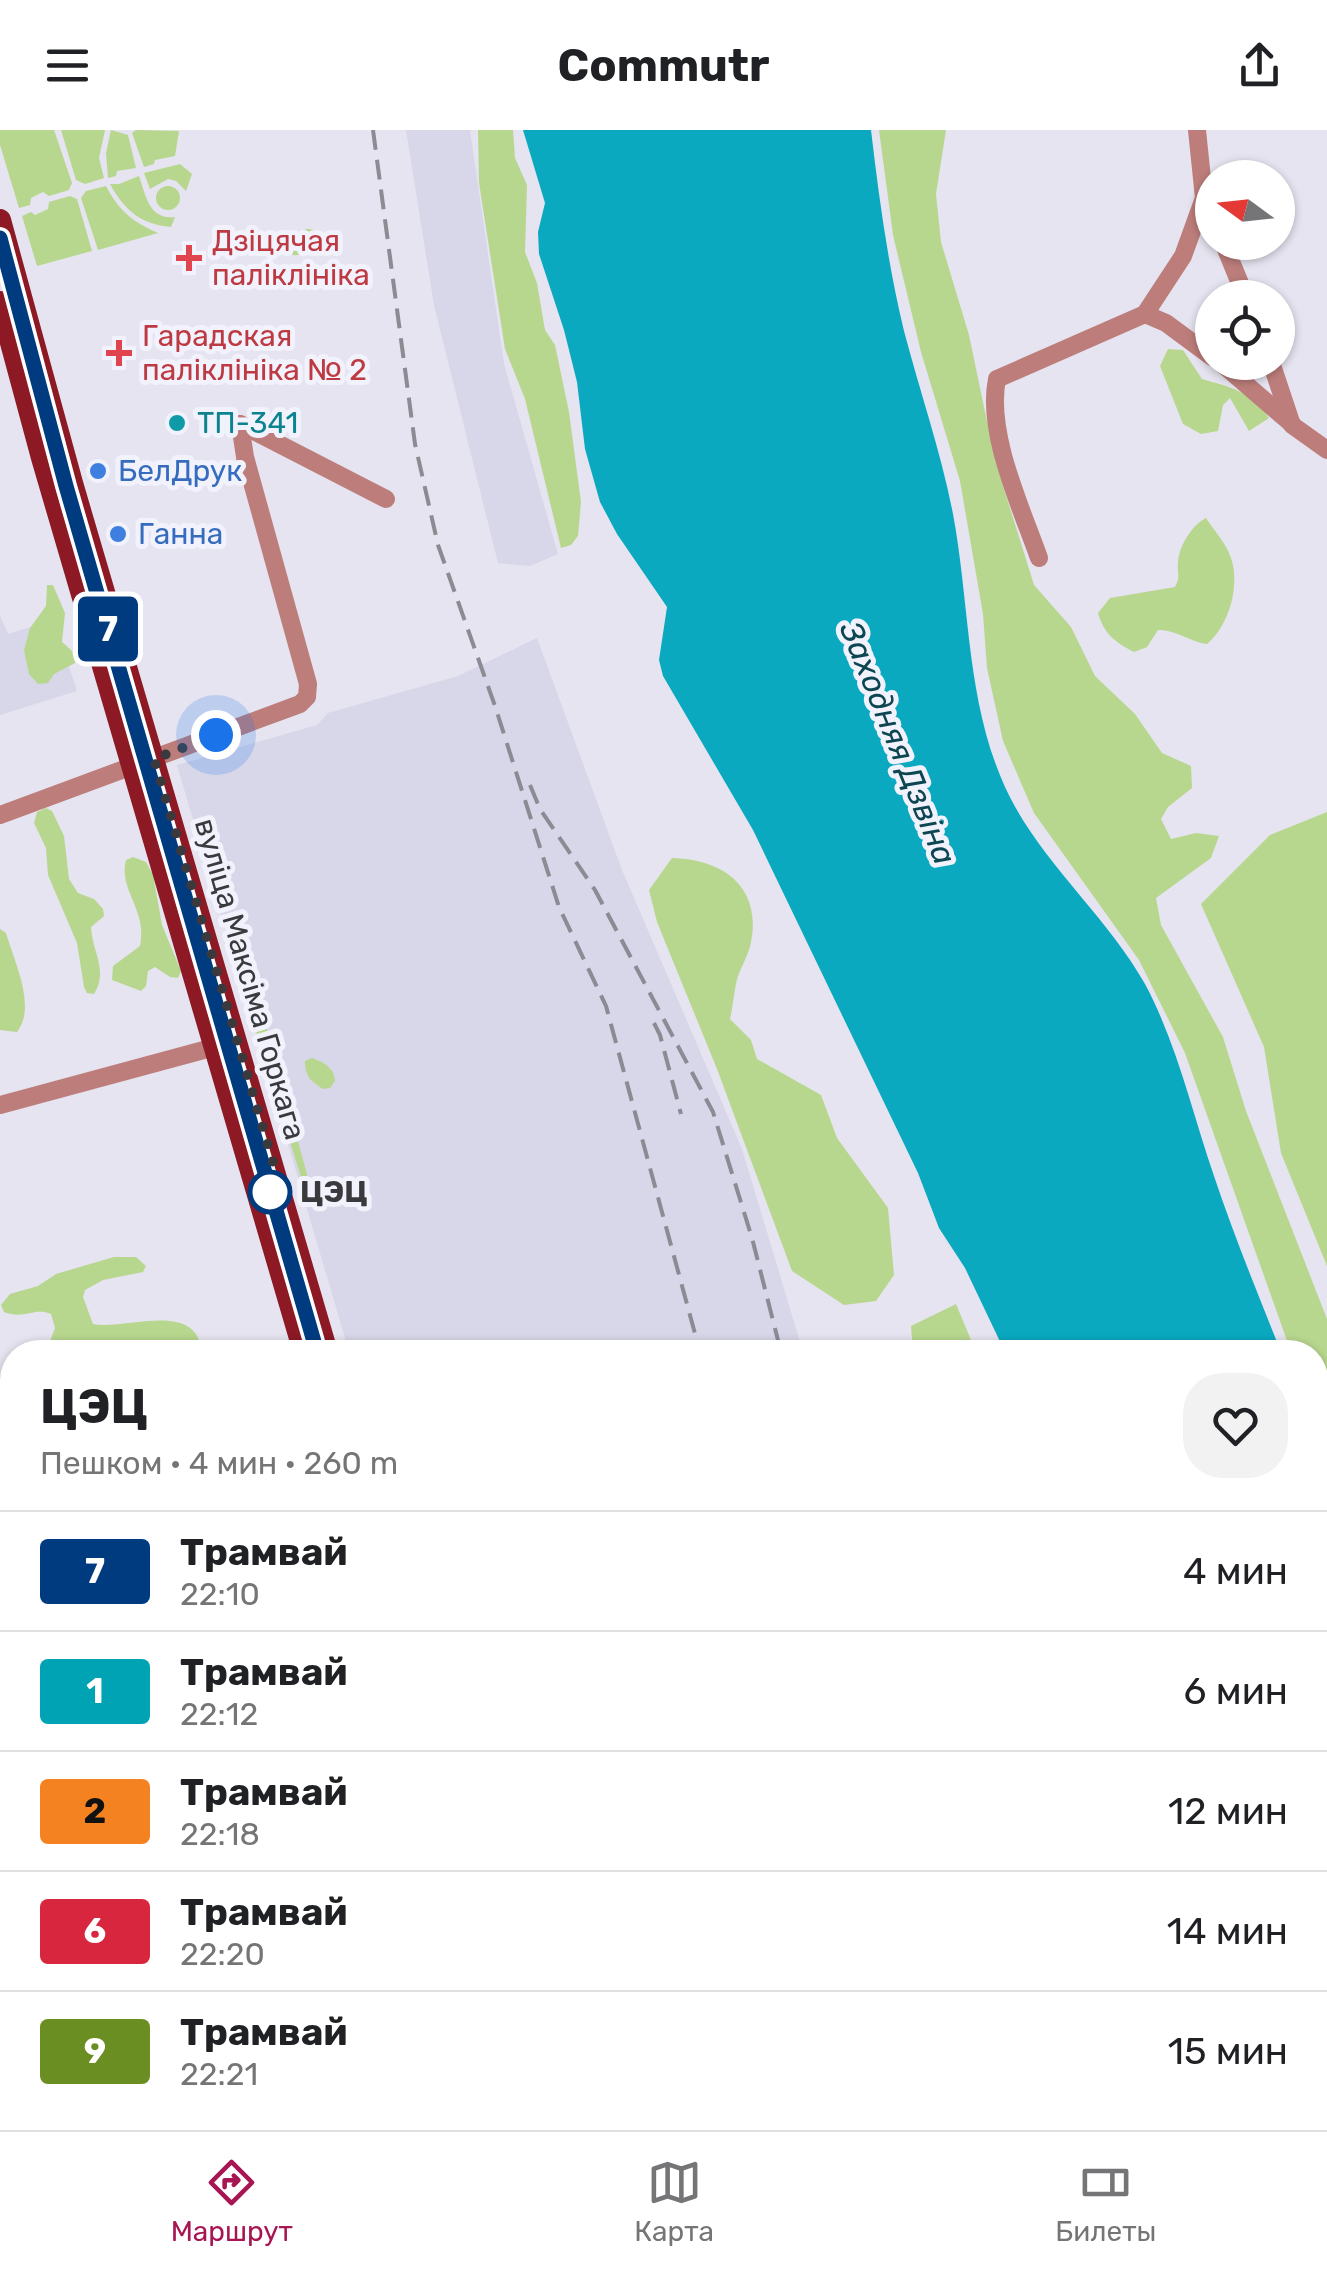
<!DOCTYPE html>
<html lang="ru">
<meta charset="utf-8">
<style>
body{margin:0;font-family:Rubik,sans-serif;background:#f2f2f2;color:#202124;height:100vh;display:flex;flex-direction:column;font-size:38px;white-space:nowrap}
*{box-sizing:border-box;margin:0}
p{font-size:32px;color:#757577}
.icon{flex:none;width:55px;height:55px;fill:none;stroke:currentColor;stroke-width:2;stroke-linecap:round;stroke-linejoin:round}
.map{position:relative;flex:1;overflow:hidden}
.details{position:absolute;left:0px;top:1210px;width:1328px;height:790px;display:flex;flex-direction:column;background:#fff;border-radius:40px 40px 0 0;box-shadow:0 2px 8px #0004}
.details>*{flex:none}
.badge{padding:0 20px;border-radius:8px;font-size:35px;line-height:65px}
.needle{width:65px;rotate:285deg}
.fabs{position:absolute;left:1195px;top:30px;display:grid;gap:20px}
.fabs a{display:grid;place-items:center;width:100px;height:100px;border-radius:50%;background:#fff;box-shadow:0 2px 8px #0004;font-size:50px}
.you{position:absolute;width:50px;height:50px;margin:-25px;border:8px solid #fff;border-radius:50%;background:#1a73e8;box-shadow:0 0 0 15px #1a73e833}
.map>.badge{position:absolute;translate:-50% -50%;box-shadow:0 0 0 5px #fff}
.round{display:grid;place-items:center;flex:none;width:105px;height:105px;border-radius:40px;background:#f2f2f2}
.summary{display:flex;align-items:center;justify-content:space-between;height:170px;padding:0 40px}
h1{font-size:48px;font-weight:700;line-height:75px}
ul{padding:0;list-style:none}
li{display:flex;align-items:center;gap:30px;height:120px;padding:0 40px;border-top:2px solid #e0e0e0}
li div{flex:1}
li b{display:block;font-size:38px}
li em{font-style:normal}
li .badge{min-width:110px;font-weight:700;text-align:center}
header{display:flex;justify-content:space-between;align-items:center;height:130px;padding:0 40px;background:#fff;font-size:45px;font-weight:700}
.tab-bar{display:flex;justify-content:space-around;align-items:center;height:140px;border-top:2px solid #e0e0e0;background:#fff;font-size:28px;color:#757577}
.tab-bar a{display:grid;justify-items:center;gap:5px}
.tab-bar .active{color:#a71653}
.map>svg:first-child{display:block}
.built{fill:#d7d7e9}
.green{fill:#b8d78e}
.water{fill:#0aa9bf}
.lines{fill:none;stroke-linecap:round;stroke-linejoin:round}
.minor{stroke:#bd7e7b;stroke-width:18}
.major{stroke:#8c1924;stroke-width:22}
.tram{stroke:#8b8b93;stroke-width:2.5}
.rail{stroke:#8b8b93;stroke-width:4;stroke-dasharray:20 10;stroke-linecap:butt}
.line-casing{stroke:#fff;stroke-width:22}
.line{stroke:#003b80;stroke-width:15}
.walk{stroke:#3a3a3e;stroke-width:10;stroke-dasharray:0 18}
.health-dot{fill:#e0444e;stroke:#f2f2fd;stroke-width:4}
.culture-dot{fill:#0f9aa8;stroke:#f2f2fd;stroke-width:4}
.shop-dot{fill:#3f7fe0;stroke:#f2f2fd;stroke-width:4}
.stop-dot{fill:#fff;stroke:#003b80;stroke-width:5}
.labels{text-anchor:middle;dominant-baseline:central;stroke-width:10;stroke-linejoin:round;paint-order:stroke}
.health-label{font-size:30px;fill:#be3a42;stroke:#f2f2fd;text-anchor:start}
.culture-label{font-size:30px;fill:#0d838f;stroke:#f2f2fd;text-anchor:start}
.shop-label{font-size:30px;fill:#366cbe;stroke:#f2f2fd;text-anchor:start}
.street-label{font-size:30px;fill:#3a3a3e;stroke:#f2f2fd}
.stop-label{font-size:30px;font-weight:bold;fill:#3a3a3e;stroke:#f2f2fd;text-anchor:start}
.water-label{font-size:32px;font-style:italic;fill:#0c4650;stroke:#f2f2fd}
</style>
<header><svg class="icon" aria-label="menu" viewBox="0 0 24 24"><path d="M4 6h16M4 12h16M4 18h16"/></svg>Commutr<svg class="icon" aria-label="share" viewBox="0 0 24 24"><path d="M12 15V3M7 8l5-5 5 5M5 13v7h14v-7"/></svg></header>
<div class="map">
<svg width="1327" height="2000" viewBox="0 0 1327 2000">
<rect width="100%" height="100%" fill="#e5e4f0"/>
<g class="built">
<path d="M406 0H470L504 234 558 424 530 436 498 433 434 175Z"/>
<path d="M0 486 8 504 54 490 77 561 0 585Z"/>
<path d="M537 508 622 740 742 1019 803 1222H349L177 635 317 595 328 583 458 546Z"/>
<path d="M0 1434 12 1437V1988H480L484 2000H0Z"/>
</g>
<g class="green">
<path d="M0 0H54L72 53 69 60 49 66 43 62 31 68 30 75 19 78 0 15Z"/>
<path d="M61 0H105L99 28 104 48 85 54 76 50Z"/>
<path d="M111 0 128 5 136 38 117 41 116 46 108 48 106 23Z"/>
<path d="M136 0 179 1 175 26 155 30 154 34 144 37 132 3Z"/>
<path d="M478 0H513L515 28 527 55 525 122 537 153 545 200 555 215 569 282 581 372 578 406 571 415 561 418 525 269 505 219 479 53Z"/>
<path d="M879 0H946L936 64 941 112 969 205 995 330 1034 455 1071 497 1095 546 1135 584 1162 623 1191 636 1192 658 1168 677 1161 689 1171 709 1196 703 1219 706 1211 728 1156 768 1161 795 1223 907 1246 981 1327 1189V1314L1315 1287V1222H1291L1185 923 1139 830 1034 683 1003 611 987 538 983 484 960 351 921 222 893 105Z"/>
<path d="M180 34 192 44 186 61 176 51 168 49 150 59 144 43Z"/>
<path d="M139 46C146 66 149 90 175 87L171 97C141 94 125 81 110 54H119Z"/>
<path d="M106 56C119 81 133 92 158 103L98 120 81 68 86 61Z"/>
<circle cx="168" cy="68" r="12"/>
<path d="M70 66 77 69 92 121 37 136 22 86 31 82 35 85 48 79 49 72Z"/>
<path d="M307 99 314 100 317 107 315 119C302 124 294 130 283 119L286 106Z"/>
<path d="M1168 219 1183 220 1202 249C1230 257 1253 262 1269 288L1249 301 1230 268 1223 275 1218 301 1201 304 1183 294 1160 236Z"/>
<path d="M1206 388C1213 399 1224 411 1229 423 1242 451 1230 495 1207 514 1190 512 1175 499 1158 500L1147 517 1134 522C1115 512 1104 504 1098 483L1110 468 1175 457C1181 446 1177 444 1178 432 1179 416 1192 395 1206 388Z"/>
<path d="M47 455H53L65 483 62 512 72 521 75 533 54 544 48 553 38 554 29 544 24 520 30 498 46 476Z"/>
<path d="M46 678 52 681 64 706 69 749 78 763 94 769 103 779 104 786 91 797C92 822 109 841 94 864L87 863 84 857 77 813 48 745 46 718 34 693 37 682Z"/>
<path d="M1327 682V1136L1281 1023 1264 917 1201 774 1270 705Z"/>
<path d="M133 727 146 732 153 745 162 795 181 841 178 848 170 847 155 837 148 841 146 856 141 861 112 850 113 836 140 816C148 780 118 760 126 730Z"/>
<path d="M672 728C722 729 762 756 751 812 749 824 741 837 737 849 734 862 733 876 730 889L751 910 757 929 821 965 837 1008 888 1078 894 1145 876 1171 844 1175 792 1141 717 939 657 792 649 760Z"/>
<path d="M0 799 6 803C14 831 37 877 17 902L0 900Z"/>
<path d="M246 844 252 846 307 1044 308 1052 303 1054 242 854V847Z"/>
<path d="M312 928C323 932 334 937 335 951L330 958 323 959C310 951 305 946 305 931Z"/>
<path d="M114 1127H136L146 1136 143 1142 103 1150 85 1160 83 1167 93 1194C121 1201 194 1170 201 1218L197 1222H99L90 1215 78 1218 76 1222H46L55 1198 51 1184C34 1177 24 1190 4 1182L1 1175 10 1164 38 1156 56 1144Z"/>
<path d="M956 1174 976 1222H913L911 1196Z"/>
<path d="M0 1335 12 1338V1424L0 1421Z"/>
<path d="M1315 1903 1327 1921V2000L1301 1997 1300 2000H1217L1209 1988H1315Z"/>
<path d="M188 1988H267L271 2000H187Z"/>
<path d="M343 1988H397L394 2000H297L309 1994H337Z"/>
<path d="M577 1988H768L773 1990 921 1988C897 2000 693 2000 648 2000L643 1991 633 1989 626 2000H580Z"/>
</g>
<g class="water">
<path d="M523 0H871C879 68 888 135 904 201 920 262 941 322 953 384 970 475 966 571 1005 657 1039 731 1106 784 1145 854 1177 914 1192 982 1214 1046 1234 1106 1258 1164 1281 1222H1005L965 1138 939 1098 918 1043 753 700 663 546 659 530 667 477 617 404 600 372 585 319 577 252 564 200 539 124 538 102 545 73Z"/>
<path d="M1315 1313 1327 1339V1837L1315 1822Z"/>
</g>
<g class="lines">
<g class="minor">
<path d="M1197 0 1204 68 1212 88"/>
<path d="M1223 112 1246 168"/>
<path d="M1145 184 1183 126 1204 68"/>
<path d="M1220 232 1292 294"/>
<path d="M1271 232 1292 295 1327 320"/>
<path d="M240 294 386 369"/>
<path d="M1039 428C1021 377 986 303 997 249L1145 184 1166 193 1212 227"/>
<path d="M0 685 300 574 307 567 308 554 245 327 240 294"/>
<path d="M0 975 226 914"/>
</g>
<g class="major">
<path d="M0 90 72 353 327 1222"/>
<path d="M0 172 42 328 304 1222"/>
<path d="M530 1988 533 2000"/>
<path d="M550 1988 554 2000"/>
</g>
<g class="tram">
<path d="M0 108 66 355 316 1222"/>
<path d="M537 1988 540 2000"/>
</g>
<g class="rail">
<path d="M373 0 415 314 438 415 495 576 559 777 606 876 700 1222"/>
<path d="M530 655 540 679 595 760 713 982 752 1108 781 1222"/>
<path d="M654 893 660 905 681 984"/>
<path d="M1162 1988 1171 2000"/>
<path d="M1197 1988 1206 2000"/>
</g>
</g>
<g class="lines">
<g class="line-casing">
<path id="line" d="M0 108 66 356 317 1222"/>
</g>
<use href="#line" class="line"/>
<path class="walk" d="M216 605 154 629 282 1063 271 1066 270 1062"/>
</g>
<g class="health-dot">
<path d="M184 113h10v10h10v10h-10v10h-10v-10h-10v-10h10z"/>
<path d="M114 208h10v10h10v10h-10v10h-10v-10h-10v-10h10z"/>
</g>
<circle class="culture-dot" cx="177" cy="293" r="10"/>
<g class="shop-dot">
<circle cx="98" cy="341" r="10"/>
<circle cx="118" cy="404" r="10"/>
</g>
<circle class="stop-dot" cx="270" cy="1062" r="20"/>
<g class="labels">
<g class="health-label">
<text x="212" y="111">Дзіцячая<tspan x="212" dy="34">паліклініка</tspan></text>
<text x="142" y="206">Гарадская<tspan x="142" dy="34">паліклініка № 2</tspan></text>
</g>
<g class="culture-label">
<text x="197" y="293">ТП-341</text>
</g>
<g class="shop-label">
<text x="118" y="341">БелДрук</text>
<text x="138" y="404">Ганна</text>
</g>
<g class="street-label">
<text transform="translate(250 849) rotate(74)">вуліца Максіма Горкага</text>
</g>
<g class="stop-label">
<text x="300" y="1062">ЦЭЦ</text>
</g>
<g class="water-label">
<text transform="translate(898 613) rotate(68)">Заходняя Дзвіна</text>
</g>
</g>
</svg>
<div class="fabs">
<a><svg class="needle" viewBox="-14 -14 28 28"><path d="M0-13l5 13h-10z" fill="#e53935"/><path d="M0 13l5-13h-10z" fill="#757577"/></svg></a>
<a><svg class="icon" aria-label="locate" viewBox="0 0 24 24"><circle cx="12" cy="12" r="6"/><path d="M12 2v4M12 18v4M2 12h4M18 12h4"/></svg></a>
</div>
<div class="you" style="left:216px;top:605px"></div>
<b class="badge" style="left:108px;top:499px;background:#003b80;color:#fff">7</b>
<section class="details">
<div class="summary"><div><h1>ЦЭЦ</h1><p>Пешком · 4 мин · 260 m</p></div><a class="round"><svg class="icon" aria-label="heart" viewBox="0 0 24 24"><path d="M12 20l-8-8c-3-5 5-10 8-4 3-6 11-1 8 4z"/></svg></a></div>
<ul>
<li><span class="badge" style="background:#003b80;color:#fff">7</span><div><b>Трамвай</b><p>22:10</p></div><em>4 мин</em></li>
<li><span class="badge" style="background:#00a3b4;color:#fff">1</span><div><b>Трамвай</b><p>22:12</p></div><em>6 мин</em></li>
<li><span class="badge" style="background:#f58220;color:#111">2</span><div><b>Трамвай</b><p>22:18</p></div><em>12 мин</em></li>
<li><span class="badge" style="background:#d7263d;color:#fff">6</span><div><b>Трамвай</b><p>22:20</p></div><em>14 мин</em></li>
<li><span class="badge" style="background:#6b8e23;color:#fff">9</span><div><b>Трамвай</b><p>22:21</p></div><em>15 мин</em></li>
</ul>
</section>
</div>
<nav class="tab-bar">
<a class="active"><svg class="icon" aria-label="directions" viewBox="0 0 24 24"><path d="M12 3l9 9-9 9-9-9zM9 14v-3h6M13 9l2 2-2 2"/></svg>Маршрут</a>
<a><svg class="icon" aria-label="map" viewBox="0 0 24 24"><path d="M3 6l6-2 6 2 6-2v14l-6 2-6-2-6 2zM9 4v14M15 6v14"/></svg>Карта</a>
<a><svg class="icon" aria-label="tickets" viewBox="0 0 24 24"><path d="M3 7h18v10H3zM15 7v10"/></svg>Билеты</a>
</nav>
